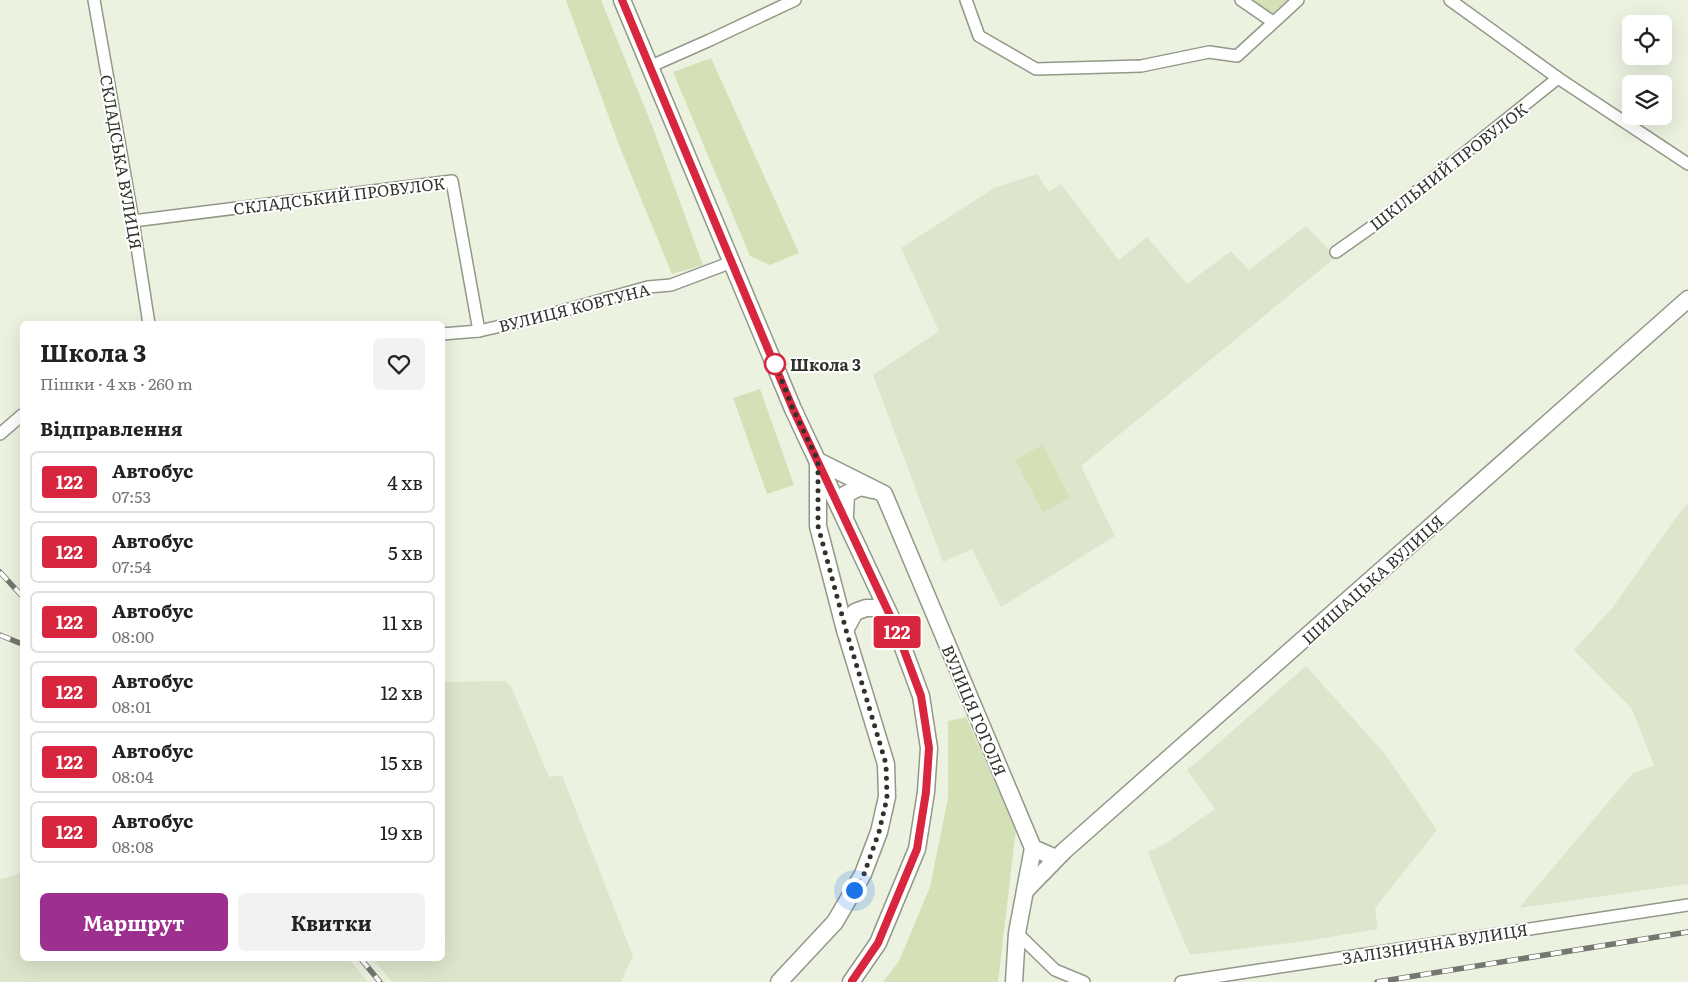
<!DOCTYPE html>
<html lang="uk">
<meta charset="utf-8">
<style>
body{margin:0;font-family:Literata,serif;background:#f2f2f2;color:#222;height:100vh;display:flex;flex-direction:column;font-size:19px;white-space:nowrap}
*{box-sizing:border-box;margin:0}
p{font-size:16px;color:#767676}
.icon{flex:none;width:28px;height:28px;fill:none;stroke:currentColor;stroke-width:2;stroke-linecap:round;stroke-linejoin:round}
.map{position:relative;flex:1;overflow:hidden}
.details{position:absolute;left:20px;top:321px;width:425px;height:640px;display:flex;flex-direction:column;background:#fff;border-radius:8px;box-shadow:0 5px 20px #0002}
.details>*{flex:none}
.badge{padding:0 10px;border-radius:4px;font-size:18px;line-height:32px}
.buttons{position:absolute;left:1622px;top:15px;display:grid;gap:10px}
.buttons a{display:grid;place-items:center;width:50px;height:50px;border-radius:8px;background:#fff;box-shadow:0 5px 20px #0002;font-size:25px}
.you{position:absolute;width:25px;height:25px;margin:-12px;border:4px solid #fff;border-radius:50%;background:#1a73e8;box-shadow:0 0 0 8px #1a73e833}
.map>.badge{position:absolute;translate:-50% -50%;box-shadow:0 0 0 2px #fff}
h2{padding:0 20px;font-size:19px;line-height:45px}
.round{display:grid;place-items:center;flex:none;width:52px;height:52px;border-radius:8px;background:#f2f2f2}
.overview{display:flex;align-items:center;justify-content:space-between;height:85px;padding:0 20px}
h1{font-size:24px;font-weight:700;line-height:38px}
.action{display:flex;gap:10px;margin-top:auto;padding:10px 20px}
.action a{flex:1;height:58px;border-radius:8px;background:#9d308f;color:#fff;font-size:20px;font-weight:700;line-height:58px;text-align:center}
.action a+a{background:#f2f2f2;color:#222}
ul{padding:0;list-style:none}
li{display:flex;align-items:center;gap:15px;height:62px;margin:0 10px 8px;padding:0 10px;border:2px solid #e0e0e0;border-radius:8px}
li div{flex:1}
li b{display:block;font-size:19px}
li em{font-style:normal}
li .badge{min-width:55px;font-weight:700;text-align:center}
.map>svg:first-child{display:block}
.built{fill:#dde5cc}
.green{fill:#d4e1b7}
.lines{fill:none;stroke-linecap:round;stroke-linejoin:round}
.street-casing{stroke:#939888;stroke-width:14}
.secondary-casing{stroke:#939888;stroke-width:19}
.street{stroke:#fff;stroke-width:11}
.secondary{stroke:#fff;stroke-width:16}
.rail-casing{stroke:#74776d;stroke-width:5.5}
.rail{stroke:#fff;stroke-width:4;stroke-dasharray:11;stroke-linecap:butt}
.line-casing{stroke:#fff;stroke-width:11}
.line{stroke:#d7263d;stroke-width:8}
.walk{stroke:#30322b;stroke-width:5;stroke-dasharray:0 9}
.stop-dot{fill:#fff;stroke:#d7263d;stroke-width:2.5}
.labels{text-anchor:middle;dominant-baseline:central;stroke-width:4;stroke-linejoin:round;paint-order:stroke}
.street-label{font-size:16px;fill:#30322b;stroke:#fff}
.stop-label{font-size:16px;font-weight:bold;fill:#30322b;stroke:#fff;text-anchor:start}
</style>
<div class="map">
<svg width="1688" height="982" viewBox="0 0 1688 982">
<rect width="100%" height="100%" fill="#ecf2e0"/>
<g class="built">
<path d="M1037 174 1049 192 1061 184 1119 260 1147 237 1187 284 1231 251 1249 270 1306 226 1336 257 1081 466 1115 536 1001 607 972 549 943 562 873 375 939 331 901 248 994 188Z"/>
<path d="M1688 503V884L1519 908 1632 774 1654 765 1632 709 1574 650 1613 607 1675 519Z"/>
<path d="M1306 666 1385 754 1437 830 1375 908 1378 929 1306 941 1190 955 1166 899 1148 852 1165 844 1215 809 1187 770 1197 762Z"/>
<path d="M505 681 511 686 549 777 562 775 633 956 621 982H392L373 959H442L443 682Z"/>
<path d="M22 873V959H349L368 982H0V879Z"/>
</g>
<g class="green">
<path d="M566 0H601L653 128 703 265 672 274 619 145Z"/>
<path d="M1241 0H1300L1273 22Z"/>
<path d="M711 58 799 253 770 265 750 256 673 72Z"/>
<path d="M760 389 794 485 767 494 733 398Z"/>
<path d="M1043 445 1070 498 1043 512 1015 460Z"/>
<path d="M966 717 1016 829 998 982H883L899 961 930 887 948 798V721Z"/>
</g>
<g class="lines">
<g class="street-casing">
<g id="street">
<path d="M94 0 133 221 149 324"/>
<path d="M966 0 979 36 1036 69 1141 66 1209 52 1237 56 1298 0"/>
<path d="M1241 0 1273 22"/>
<path d="M1450 0 1558 78 1688 164"/>
<path d="M649 67 710 40 795 0"/>
<path d="M133 221 452 181 479 331"/>
<path d="M1336 252 1380 221 1558 78"/>
<path d="M442 334 479 331 544 316 648 287 671 285 732 262"/>
<path d="M0 434 22 415"/>
<path d="M1017 933 1055 970 1084 982"/>
<path d="M1181 982 1688 905"/>
</g>
</g>
<g class="secondary-casing">
<g id="secondary">
<path d="M622 0 793 409 895 626 921 696 929 748 926 792 917 849 878 943 851 982"/>
<path d="M818 461 884 494 1033 848 1056 858"/>
<path d="M845 515 846 494 860 487 873 490"/>
<path d="M845 630 855 612 866 608H876L891 622"/>
<path d="M1025 891 1064 851 1688 299"/>
<path d="M779 982 835 922 863 874 879 832 887 797 886 764 845 630 818 526V466"/>
<path d="M1014 982 1017 933 1033 848"/>
</g>
</g>
<use href="#street" class="street"/>
<use href="#secondary" class="secondary"/>
<g class="rail-casing">
<g id="rail">
<path d="M0 572 22 596"/>
<path d="M0 635 22 644"/>
<path d="M361 959 380 982"/>
<path d="M1377 982 1688 932"/>
</g>
</g>
<use href="#rail" class="rail"/>
</g>
<g class="lines">
<g class="line-casing">
<path id="line" d="M622 0 793 409 895 626 921 696 929 748 926 792 917 849 878 943 852 981"/>
</g>
<use href="#line" class="line"/>
<path class="walk" d="M775 364 772 356 793 409 818 461V526L846 630 886 764 887 798 879 832 864 874 854 890"/>
</g>
<circle class="stop-dot" cx="775" cy="364" r="10"/>
<g class="labels">
<g class="street-label">
<text transform="translate(122 162) rotate(80)">СКЛАДСЬКА ВУЛИЦЯ</text>
<text transform="translate(1448 166) rotate(-38)">ШКІЛЬНИЙ ПРОВУЛОК</text>
<text transform="translate(339 195) rotate(-7)">СКЛАДСЬКИЙ ПРОВУЛОК</text>
<text transform="translate(574 307) rotate(-14)">ВУЛИЦЯ КОВТУНА</text>
<text transform="translate(1372 579) rotate(-42)">ШИШАЦЬКА ВУЛИЦЯ</text>
<text transform="translate(975 710) rotate(67)">ВУЛИЦЯ ГОГОЛЯ</text>
<text transform="translate(1435 943) rotate(-9)">ЗАЛІЗНИЧНА ВУЛИЦЯ</text>
</g>
<g class="stop-label">
<text x="790" y="364">Школа 3</text>
</g>
</g>
</svg>
<div class="buttons">
<a><svg class="icon" aria-label="locate" viewBox="0 0 24 24"><circle cx="12" cy="12" r="6"/><path d="M12 2v4M12 18v4M2 12h4M18 12h4"/></svg></a>
<a><svg class="icon" aria-label="layers" viewBox="0 0 24 24"><path d="M12 4l9 5-9 5-9-5zM3 14l9 5 9-5"/></svg></a>
</div>
<div class="you" style="left:854px;top:890px"></div>
<b class="badge" style="left:897px;top:632px;background:#d7263d;color:#fff">122</b>
<section class="details">
<div class="overview"><div><h1>Школа 3</h1><p>Пішки · 4 хв · 260 m</p></div><a class="round"><svg class="icon" aria-label="heart" viewBox="0 0 24 24"><path d="M12 20l-8-8c-3-5 5-10 8-4 3-6 11-1 8 4z"/></svg></a></div>
<h2>Відправлення</h2>
<ul>
<li><span class="badge" style="background:#d7263d;color:#fff">122</span><div><b>Автобус</b><p>07:53</p></div><em>4 хв</em></li>
<li><span class="badge" style="background:#d7263d;color:#fff">122</span><div><b>Автобус</b><p>07:54</p></div><em>5 хв</em></li>
<li><span class="badge" style="background:#d7263d;color:#fff">122</span><div><b>Автобус</b><p>08:00</p></div><em>11 хв</em></li>
<li><span class="badge" style="background:#d7263d;color:#fff">122</span><div><b>Автобус</b><p>08:01</p></div><em>12 хв</em></li>
<li><span class="badge" style="background:#d7263d;color:#fff">122</span><div><b>Автобус</b><p>08:04</p></div><em>15 хв</em></li>
<li><span class="badge" style="background:#d7263d;color:#fff">122</span><div><b>Автобус</b><p>08:08</p></div><em>19 хв</em></li>
</ul>
<div class="action"><a>Маршрут</a><a>Квитки</a></div>
</section>
</div>
